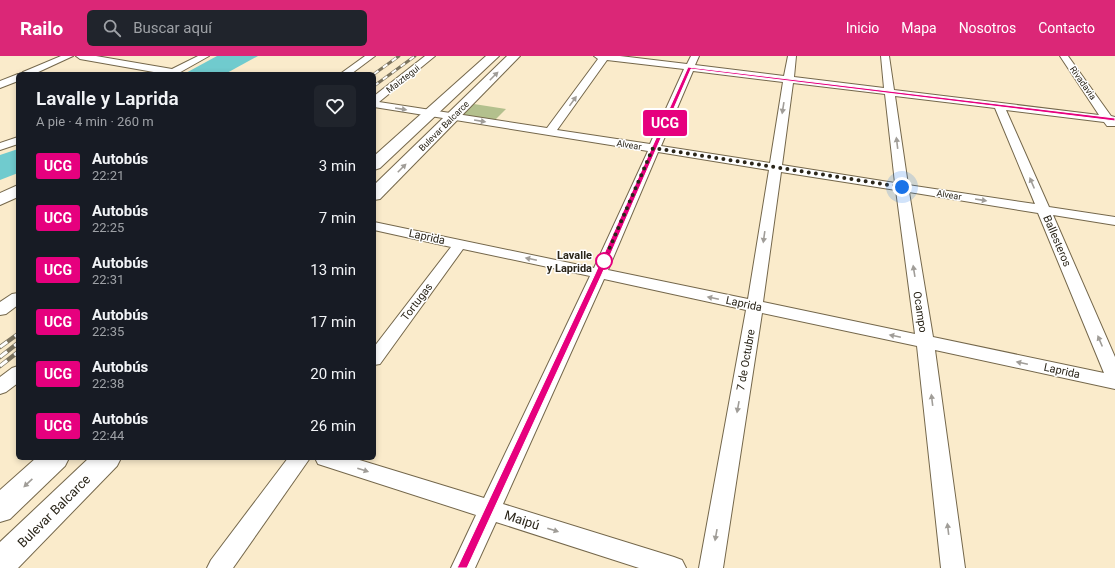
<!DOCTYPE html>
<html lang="es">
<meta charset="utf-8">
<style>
body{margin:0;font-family:Roboto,sans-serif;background:#20242c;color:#f1f3f6;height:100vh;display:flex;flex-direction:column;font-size:15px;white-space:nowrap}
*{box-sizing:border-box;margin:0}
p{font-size:13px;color:#9ea1a6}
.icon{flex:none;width:22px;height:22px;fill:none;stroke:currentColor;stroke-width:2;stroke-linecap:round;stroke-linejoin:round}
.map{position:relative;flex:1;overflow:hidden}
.details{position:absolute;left:16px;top:16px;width:360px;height:388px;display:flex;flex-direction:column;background:#171b24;border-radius:6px;box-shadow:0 2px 6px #0003}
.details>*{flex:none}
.badge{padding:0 8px;border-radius:3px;font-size:14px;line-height:26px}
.you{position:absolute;width:20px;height:20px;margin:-10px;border:3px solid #fff;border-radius:50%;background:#1a73e8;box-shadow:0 0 0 6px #1a73e833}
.map>.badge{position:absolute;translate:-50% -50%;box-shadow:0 0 0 2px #fff}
.round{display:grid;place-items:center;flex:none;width:42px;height:42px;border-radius:6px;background:#20242c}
.summary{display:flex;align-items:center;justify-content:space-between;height:68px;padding:0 20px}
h1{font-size:19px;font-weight:600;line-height:30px}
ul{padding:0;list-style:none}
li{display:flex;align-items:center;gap:12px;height:52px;padding:0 20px}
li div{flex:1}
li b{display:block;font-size:15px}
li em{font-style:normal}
li .badge{min-width:44px;font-weight:700;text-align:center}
header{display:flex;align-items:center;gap:24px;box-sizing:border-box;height:56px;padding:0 20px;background:#db2777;color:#fff}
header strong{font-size:19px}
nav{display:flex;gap:22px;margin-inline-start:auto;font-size:14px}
.search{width:280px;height:36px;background:#20242c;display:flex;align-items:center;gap:10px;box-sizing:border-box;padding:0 14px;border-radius:6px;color:#9ea1a6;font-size:15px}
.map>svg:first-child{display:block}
.green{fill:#b3c08d}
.water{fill:#70cbce}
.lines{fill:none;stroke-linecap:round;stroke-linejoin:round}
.street-casing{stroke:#74674b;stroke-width:2}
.secondary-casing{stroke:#74674b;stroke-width:2}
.street{fill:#fff;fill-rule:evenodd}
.secondary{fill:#fff;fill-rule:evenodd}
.rail-far1-casing{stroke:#7b735f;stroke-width:3}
.rail-casing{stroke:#7b735f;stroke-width:4.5}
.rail-far1{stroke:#fff;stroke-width:2;stroke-dasharray:5.5;stroke-linecap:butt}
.rail{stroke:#fff;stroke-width:3;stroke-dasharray:9;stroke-linecap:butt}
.oneway{fill:#a09d98}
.line{fill:#e6007e;stroke:#fff}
.walk{stroke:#2b261a;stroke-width:4;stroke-dasharray:0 7.2}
.stop-dot{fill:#fff;stroke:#e6007e;stroke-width:2}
.labels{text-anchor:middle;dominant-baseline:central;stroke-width:3;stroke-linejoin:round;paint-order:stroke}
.far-street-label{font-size:9px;fill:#2b261a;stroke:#fff}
.street-label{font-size:11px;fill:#2b261a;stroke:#fff}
.stop-label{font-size:11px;font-weight:bold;fill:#2b261a;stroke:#fff;text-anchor:end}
.near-street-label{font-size:13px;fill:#2b261a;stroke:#fff}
</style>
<header>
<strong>Railo</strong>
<div class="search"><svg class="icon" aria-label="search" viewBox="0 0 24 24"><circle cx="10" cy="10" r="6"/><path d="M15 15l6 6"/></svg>Buscar aquí</div>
<nav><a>Inicio</a><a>Mapa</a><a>Nosotros</a><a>Contacto</a></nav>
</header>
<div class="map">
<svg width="1115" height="512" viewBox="0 0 1115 512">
<rect width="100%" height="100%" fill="#faebcb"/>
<path class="green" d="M474 48 506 53 495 64 462 59Z"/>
<g class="water">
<path d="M217 0H258L225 18H184Z"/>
<path d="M18 93V117L0 124V99Z"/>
</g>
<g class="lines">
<g class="street-casing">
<g id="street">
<path d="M61 0H73L34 18H21L23 16Z"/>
<path d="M76 0H96L172 13 198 0H209L177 18H165L80 3Z"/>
<path d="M365 0H375L351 18H340Z"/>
<path d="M425 0H435L379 46 547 72 598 3 594 0H620L687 8 691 0H699L695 9 784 20 788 0H796L794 21 884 32 881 0H889L894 34 1099 59 1060 0H1068L1111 60 1115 61V70H1107L1104 66 1006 54 1049 151 1115 161V169L1053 159 1115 301V333L935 294 965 512H941L917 290 762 257 723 512H699L746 254 604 223 503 448 674 501 682 504 686 512H639L496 466 475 512H451L476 459 318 408 315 402H353L484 442 590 220 463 193 380 308 374 309V291L451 191 374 174V166L594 212 648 95 374 51V40ZM607 4 684 13 650 88 557 74ZM693 15 783 26 770 107 661 90ZM793 27 885 38 895 127 782 109ZM895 40 995 52 1035 148 908 129ZM658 96 769 114 748 243 608 214ZM781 116 896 134 915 278 763 246ZM909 136 1038 157 1104 317 933 281Z"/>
<path d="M18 18V25L0 32V25Z"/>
<path d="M18 81V88L0 94V87Z"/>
<path d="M18 237V249L6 258 0 259V246L12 238Z"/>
<path d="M18 310V327L6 336 0 338V321L12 312Z"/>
<path d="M288 402H310L233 512H207L211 504Z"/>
</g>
</g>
<g class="secondary-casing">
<g id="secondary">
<path d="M486 0H499L380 112 374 114V100Z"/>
<path d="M507 0H520L380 143 374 144V129Z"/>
<path d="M18 129V141L0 149V137Z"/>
<path d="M36 402H69L65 410 10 463 0 466V434Z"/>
<path d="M89 402H121L117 410 18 512H0V486Z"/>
</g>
</g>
<use href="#street" class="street"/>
<use href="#secondary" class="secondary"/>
<g class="rail-far1-casing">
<g id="rail-far1">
<path d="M374 18 399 0"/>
<path d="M374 30 415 0"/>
</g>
</g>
<g class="rail-casing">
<g id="rail">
<path d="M0 291 18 278"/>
<path d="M0 301 18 287"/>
<path d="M0 310 18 296"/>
</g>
</g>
<use href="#rail-far1" class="rail-far1"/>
<use href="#rail" class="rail"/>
</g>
<defs><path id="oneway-solid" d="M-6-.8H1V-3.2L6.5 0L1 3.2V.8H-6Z"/></defs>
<g class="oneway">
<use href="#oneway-solid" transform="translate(494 20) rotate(-45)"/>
<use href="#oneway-solid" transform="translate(573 45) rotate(-54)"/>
<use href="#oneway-solid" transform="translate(783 52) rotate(99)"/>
<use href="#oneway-solid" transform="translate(401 53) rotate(9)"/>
<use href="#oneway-solid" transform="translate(480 65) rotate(9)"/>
<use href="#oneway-solid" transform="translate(897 87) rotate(-97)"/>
<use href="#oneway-solid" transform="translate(402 112) rotate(-45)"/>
<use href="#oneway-solid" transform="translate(1032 127) rotate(-113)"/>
<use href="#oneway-solid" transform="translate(981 144) rotate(9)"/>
<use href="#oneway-solid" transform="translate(764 181) rotate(98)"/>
<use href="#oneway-solid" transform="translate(531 203) rotate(-168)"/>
<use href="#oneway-solid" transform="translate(914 215) rotate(-99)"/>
<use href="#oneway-solid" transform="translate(713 242) rotate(-168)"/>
<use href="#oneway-solid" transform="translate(895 280) rotate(-168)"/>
<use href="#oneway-solid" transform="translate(1100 285) rotate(-113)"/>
<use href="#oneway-solid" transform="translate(1022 307) rotate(-168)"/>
<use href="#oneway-solid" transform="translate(932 344) rotate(-97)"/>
<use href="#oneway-solid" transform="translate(738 351) rotate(100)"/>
<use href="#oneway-solid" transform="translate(363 414) rotate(18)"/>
<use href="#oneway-solid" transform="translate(28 427) rotate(137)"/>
<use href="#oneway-solid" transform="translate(948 473) rotate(-97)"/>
<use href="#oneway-solid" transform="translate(553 474) rotate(18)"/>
<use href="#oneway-solid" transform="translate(716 479) rotate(100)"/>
</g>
<path class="line" d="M688 11 1115 62V65L691 13 602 218 467 512H457L459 508 595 218Z"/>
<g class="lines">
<path class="walk" d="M604 205 653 92 902 131"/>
</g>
<circle class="stop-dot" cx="604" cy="205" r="8"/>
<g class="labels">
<g class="far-street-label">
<text transform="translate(403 23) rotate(-38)">Maiztegui</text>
<text transform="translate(1083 27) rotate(55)">Rivadavia</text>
<text transform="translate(444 70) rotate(-45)">Bulevar Balcarce</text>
<text transform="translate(629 89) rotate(9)">Alvear</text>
<text transform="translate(949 139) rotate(9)">Alvear</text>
</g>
<g class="street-label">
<text transform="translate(427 181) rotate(12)">Laprida</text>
<text transform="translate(1057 185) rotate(67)">Ballesteros</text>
<text transform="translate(417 246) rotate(-53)">Tortugas</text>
<text transform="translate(744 248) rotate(12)">Laprida</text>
<text transform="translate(920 256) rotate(81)">Ocampo</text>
<text transform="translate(746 304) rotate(-80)">7 de Octubre</text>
<text transform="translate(1062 315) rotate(12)">Laprida</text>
</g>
<g class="stop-label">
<text x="592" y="199">Lavalle<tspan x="592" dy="13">y Laprida</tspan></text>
</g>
<g class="near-street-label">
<text transform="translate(54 455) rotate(-45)">Bulevar Balcarce</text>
<text transform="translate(522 464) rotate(18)">Maipú</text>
</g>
</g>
</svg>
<div class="you" style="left:902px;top:131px"></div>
<b class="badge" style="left:665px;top:67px;background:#e6007e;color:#fff">UCG</b>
<section class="details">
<div class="summary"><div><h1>Lavalle y Laprida</h1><p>A pie · 4 min · 260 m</p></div><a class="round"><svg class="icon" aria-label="heart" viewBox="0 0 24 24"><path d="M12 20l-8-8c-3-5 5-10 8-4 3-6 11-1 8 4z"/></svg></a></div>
<ul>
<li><span class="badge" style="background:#e6007e;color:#fff">UCG</span><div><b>Autobús</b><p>22:21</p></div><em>3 min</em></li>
<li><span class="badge" style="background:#e6007e;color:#fff">UCG</span><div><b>Autobús</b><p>22:25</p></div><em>7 min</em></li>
<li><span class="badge" style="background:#e6007e;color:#fff">UCG</span><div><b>Autobús</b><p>22:31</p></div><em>13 min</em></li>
<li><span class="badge" style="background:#e6007e;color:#fff">UCG</span><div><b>Autobús</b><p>22:35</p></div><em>17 min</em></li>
<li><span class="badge" style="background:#e6007e;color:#fff">UCG</span><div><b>Autobús</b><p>22:38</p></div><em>20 min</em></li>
<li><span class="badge" style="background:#e6007e;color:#fff">UCG</span><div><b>Autobús</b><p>22:44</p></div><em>26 min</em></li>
</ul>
</section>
</div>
